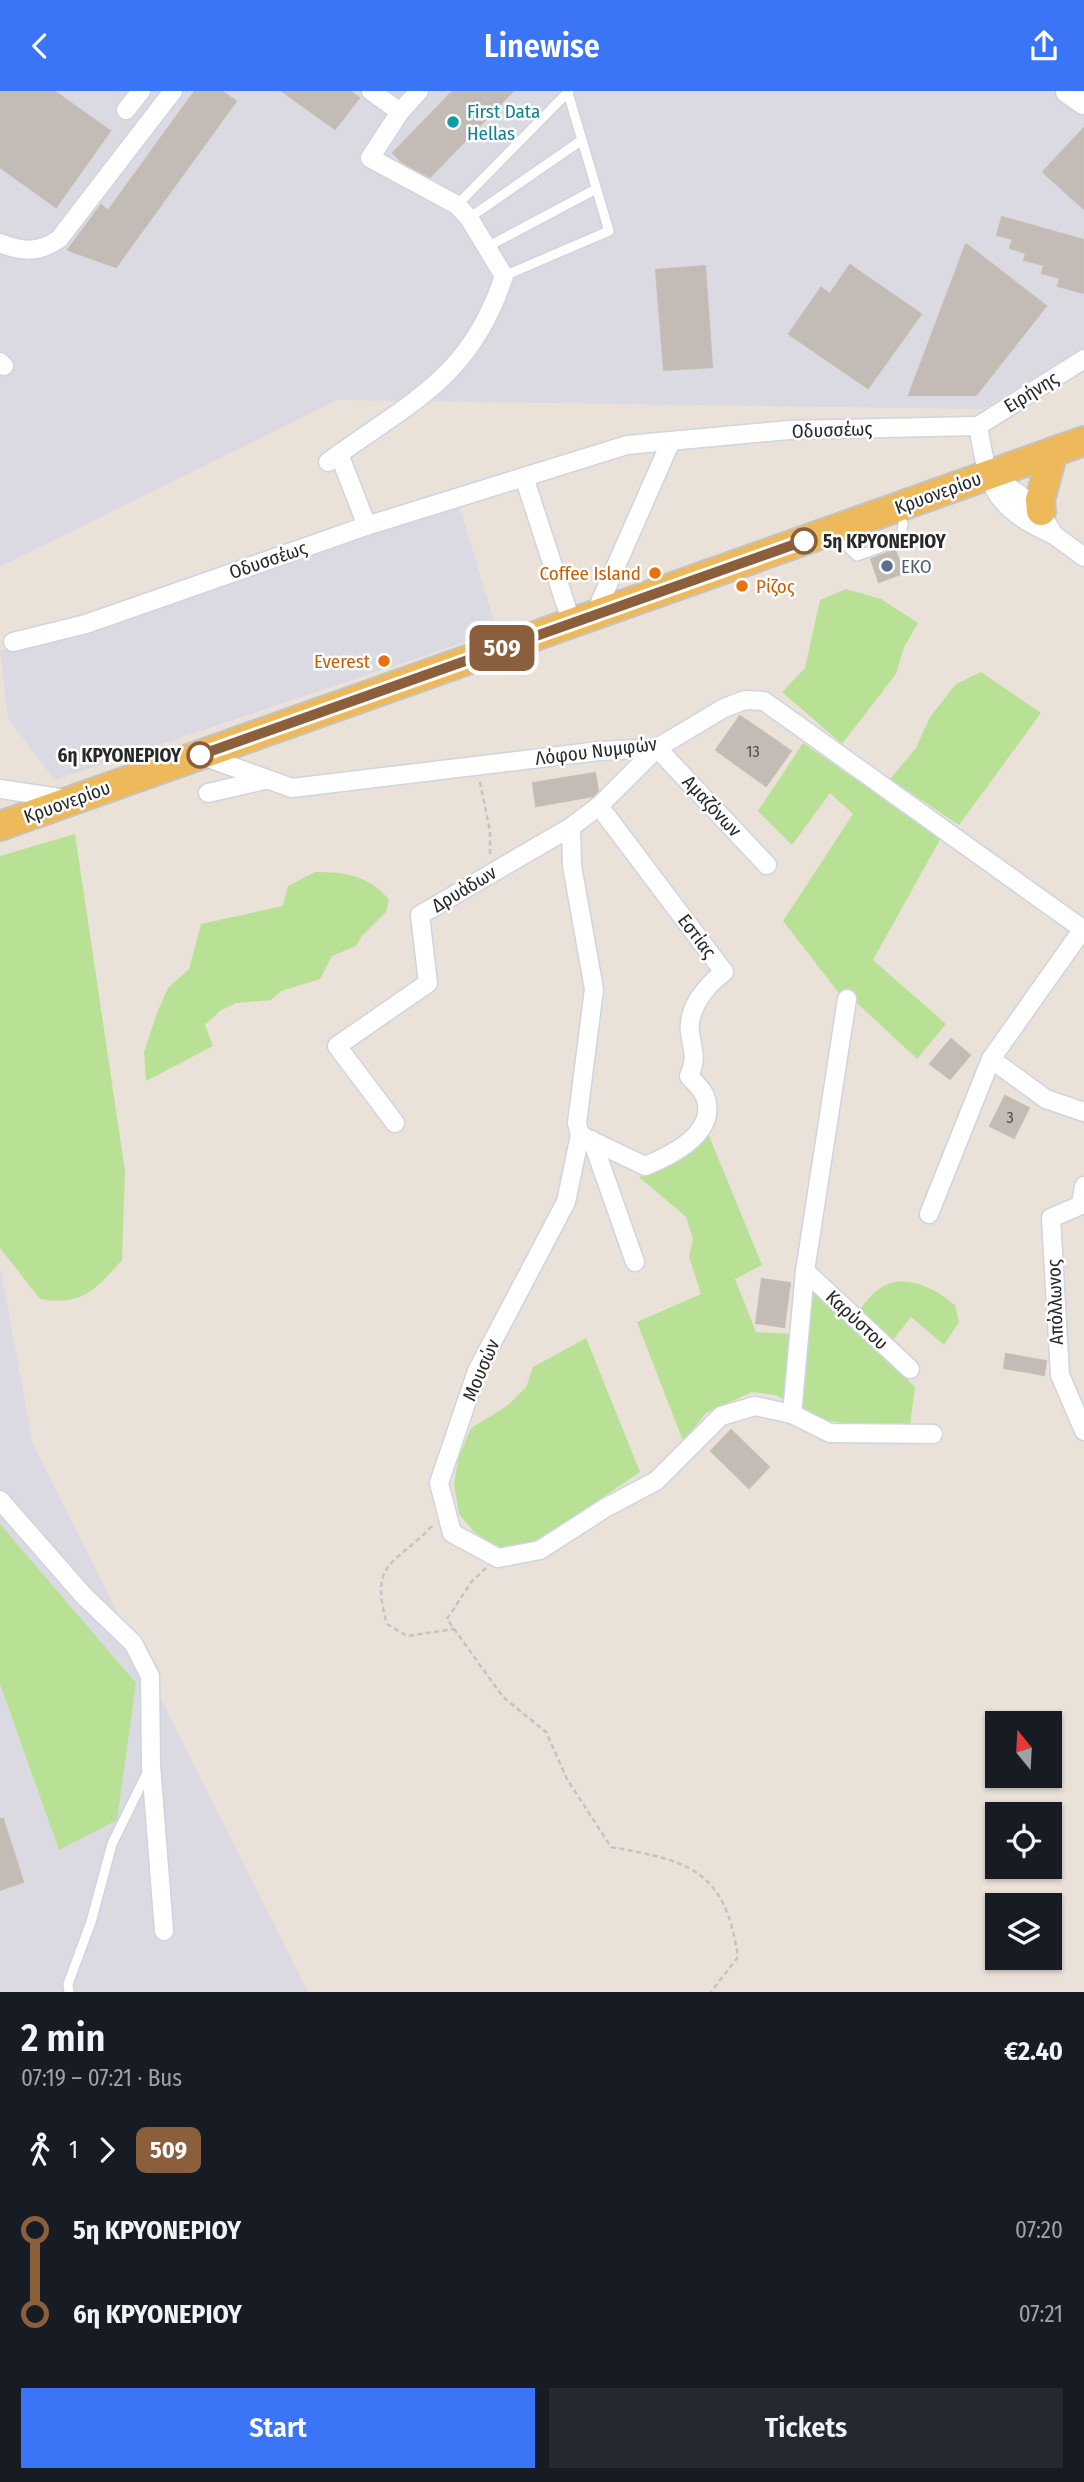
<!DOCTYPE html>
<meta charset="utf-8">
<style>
body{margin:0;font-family:"Fira Sans Condensed",sans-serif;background:#242831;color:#f1f3f6;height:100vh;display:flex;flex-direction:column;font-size:26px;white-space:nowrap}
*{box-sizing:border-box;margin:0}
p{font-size:23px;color:#9ea1a6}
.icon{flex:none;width:38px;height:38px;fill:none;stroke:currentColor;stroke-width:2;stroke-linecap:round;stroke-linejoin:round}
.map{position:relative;height:1901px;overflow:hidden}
.panel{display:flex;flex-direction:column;background:#171b24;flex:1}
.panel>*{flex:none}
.badge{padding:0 14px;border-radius:10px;font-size:24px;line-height:46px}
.needle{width:46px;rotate:342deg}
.buttons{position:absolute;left:985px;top:1620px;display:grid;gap:14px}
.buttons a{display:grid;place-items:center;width:77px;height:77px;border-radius:0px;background:#171b24;box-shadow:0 2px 5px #0004;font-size:35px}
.map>.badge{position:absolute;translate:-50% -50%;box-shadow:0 0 0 4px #fff}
.legs{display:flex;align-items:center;gap:10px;height:77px;padding:0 21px;font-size:23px}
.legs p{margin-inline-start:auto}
.summary{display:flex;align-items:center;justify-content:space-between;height:119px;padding:0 21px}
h1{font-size:38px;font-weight:600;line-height:52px}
.button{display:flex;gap:14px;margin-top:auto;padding:14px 21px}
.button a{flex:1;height:80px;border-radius:0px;background:#3a75f7;color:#fff;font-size:28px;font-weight:600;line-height:80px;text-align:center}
.button a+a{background:#242831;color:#f1f3f6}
ul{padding:0 21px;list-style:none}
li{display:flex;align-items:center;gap:24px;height:84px;font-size:26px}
li i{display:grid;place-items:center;width:10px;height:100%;margin:0 9px;background:currentColor}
li i::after{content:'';width:18px;height:18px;margin:-9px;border:5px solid;border-radius:50%;background:#171b24}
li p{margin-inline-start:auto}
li:first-child i{background:linear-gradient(#0000 50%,currentColor 0)}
li:last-child i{background:linear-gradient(currentColor 50%,#0000 0)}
header{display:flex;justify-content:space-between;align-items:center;height:91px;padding:0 21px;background:#3a75f7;color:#fff;font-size:32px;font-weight:600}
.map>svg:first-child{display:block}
.industrial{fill:#dbdae2}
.green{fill:#b9e196}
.building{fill:#c2bbb6;stroke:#c5bdb3;stroke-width:2}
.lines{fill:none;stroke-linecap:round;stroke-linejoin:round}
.lane-casing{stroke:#cfd4e1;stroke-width:12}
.street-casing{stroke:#cfd4e1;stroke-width:21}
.secondary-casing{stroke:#cfd4e1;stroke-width:28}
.primary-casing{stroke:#c3c3c3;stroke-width:32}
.path{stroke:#c3c3c3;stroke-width:2.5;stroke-dasharray:5 3.5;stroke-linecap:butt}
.lane{stroke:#fff;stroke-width:9}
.street{stroke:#fff;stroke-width:18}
.secondary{stroke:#fff;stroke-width:24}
.primary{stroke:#eeb95a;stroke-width:28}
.line-1-casing{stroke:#fff;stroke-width:16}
.line-1{stroke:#8b5e3c;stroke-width:10}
.culture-dot{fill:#0f9aa8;stroke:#fff;stroke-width:2.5}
.stop-1-dot{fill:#fff;stroke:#8b5e3c;stroke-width:3.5}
.service-dot{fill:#5c6f8a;stroke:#fff;stroke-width:2.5}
.food-dot{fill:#e8710a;stroke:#fff;stroke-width:2.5}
.labels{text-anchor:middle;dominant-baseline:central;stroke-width:5;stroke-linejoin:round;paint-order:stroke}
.number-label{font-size:16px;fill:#4e4d4c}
.culture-label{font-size:19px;fill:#0d838f;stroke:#fff;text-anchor:start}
.street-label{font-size:19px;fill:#282828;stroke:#fff}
.stop-label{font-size:19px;font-weight:bold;fill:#282828;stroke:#fff;text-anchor:start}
.service-label{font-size:19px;fill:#4e5e75;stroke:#fff;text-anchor:start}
.food-label{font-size:19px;fill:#c56008;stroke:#fff;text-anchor:end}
</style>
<header><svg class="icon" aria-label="back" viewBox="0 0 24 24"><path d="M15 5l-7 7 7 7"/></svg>Linewise<svg class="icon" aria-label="share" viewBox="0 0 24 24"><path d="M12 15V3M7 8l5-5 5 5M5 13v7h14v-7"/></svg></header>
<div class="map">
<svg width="1084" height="1901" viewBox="0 0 1084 1901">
<rect width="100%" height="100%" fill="#eae1d9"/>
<g class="industrial">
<path d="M0 0H1051L1084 24V257L983 318 337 309 0 476Z"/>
<path d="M459 414 497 540 55 689 8 628 0 560 87 541Z"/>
<path d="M0 1175 33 1353 308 1901H0Z"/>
</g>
<g class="green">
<path d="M846 498 881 508 918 532 904 556 896 583 842 653 782 601 805 577 820 509Z"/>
<path d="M981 581 1041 622 959 734 890 688 916 657 930 626 956 593Z"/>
<path d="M803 652 941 747 873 869 946 933 917 968 857 912 839 902 783 830 853 723 830 702 792 754 758 720Z"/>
<path d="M75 743 125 1080 122 1169C95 1199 83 1215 40 1208L0 1157V765Z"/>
<path d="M315 781C345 781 369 784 389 809L386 821 362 845 356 855 332 865 320 888 281 900 271 909 236 912 220 920 205 934 213 955 146 990 144 961 157 922 168 897 189 878 201 833 283 815 288 795Z"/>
<path d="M707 1040 762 1174 735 1188 756 1241 793 1243 810 1196 849 1232C858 1221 868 1206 879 1198 904 1180 936 1198 955 1214L959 1231 944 1254 911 1226 882 1263 915 1296 910 1334 860 1335 824 1329 775 1304 752 1301 706 1322 683 1350 637 1231 701 1203 689 1166 693 1148 686 1126 639 1086 670 1073Z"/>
<path d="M586 1247 640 1381 555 1439 522 1456 497 1457 474 1441 459 1423 454 1393 458 1368 471 1337 507 1315 526 1296 533 1276Z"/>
<path d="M0 1433 136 1592 117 1729 59 1759 0 1593Z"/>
</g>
<g class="building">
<path d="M0 0H54L110 40 56 116 0 76Z"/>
<path d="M195 0H221L236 10 116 176 68 159 101 114 108 120Z"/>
<path d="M282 0H350L359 7 335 38Z"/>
<path d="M453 0H513L430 86 403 72 393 62Z"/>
<path d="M1084 37V118L1043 81Z"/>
<path d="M1002 126 1084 149V202L1058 195 1060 187 1042 182 1044 174 1024 169 1026 162 1010 157 1013 148 997 144Z"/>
<path d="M966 153 1046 215 976 304H909Z"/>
<path d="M850 174 921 223 868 297 789 243 821 197 830 203Z"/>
<path d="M705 175 712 276 664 279 656 179Z"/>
<path d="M895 459 904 482 879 491 871 468Z"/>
<path d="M740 625 791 660 766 695 716 659Z"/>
<path d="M595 682 598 700 593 705 536 715 533 692Z"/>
<path d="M951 948 970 964 950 988 930 973Z"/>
<path d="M1005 1005 1029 1017 1014 1047 990 1035Z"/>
<path d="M762 1188 790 1192 784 1236 756 1232Z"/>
<path d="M1006 1263 1046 1270 1044 1284 1004 1277Z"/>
<path d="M731 1339 769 1376 749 1397 711 1360Z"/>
<path d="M0 1728H3L23 1791 0 1799Z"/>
</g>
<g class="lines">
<g class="lane-casing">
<g id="lane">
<path d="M457 114 569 0"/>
<path d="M469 127 582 49"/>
<path d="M487 156 596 98"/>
<path d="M504 185 609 140 568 2"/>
<path d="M844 453 857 465 901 449 903 432"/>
<path d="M69 1901 68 1893 91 1831 112 1753 148 1680"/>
</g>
</g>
<g class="street-casing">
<g id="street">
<path d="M371 0 400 21"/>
<path d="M126 19 141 0"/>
<path d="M0 152C22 161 39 162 59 148L173 0"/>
<path d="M0 271 4 275"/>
<path d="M978 335C989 398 993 416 1054 444 1037 413 1018 400 987 384"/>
<path d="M978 335 1084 268"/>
<path d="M339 363 367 435"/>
<path d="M328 371C409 311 470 289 504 185L469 127 457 114 370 67 400 21 419 0"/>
<path d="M524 386 572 533"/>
<path d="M1054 444 1084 466"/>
<path d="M594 525 671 350"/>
<path d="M13 551 86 533 363 436 627 354 789 339 978 335"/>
<path d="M200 664 292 697 599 660 657 657 724 617 745 609 764 610 1084 839"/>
<path d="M0 698 66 708"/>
<path d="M208 702 265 689"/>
<path d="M571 736 572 775 594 898 577 1032 580 1044 566 1111 477 1280 439 1392 452 1442 498 1467 540 1459 605 1417 656 1390 721 1325 755 1315 792 1323 830 1342 933 1343"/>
<path d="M991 968 1046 1008 1084 1021"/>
<path d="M395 1032 337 955 428 892 420 824 571 736 599 715 657 657 767 774"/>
<path d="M580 1044 645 1075C668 1066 712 1045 707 1013 706 1001 696 993 689 985 697 968 693 960 690 942 687 917 706 895 724 881L599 715"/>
<path d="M592 1049 635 1171"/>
<path d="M1084 1095 1081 1114 1051 1127 1060 1284 1084 1340"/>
<path d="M929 1123 991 968 1083 838"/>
<path d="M805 1180 910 1278"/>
<path d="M792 1323 805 1180 847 908"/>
<path d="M0 1409 84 1505 133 1552 150 1585 151 1674 164 1840"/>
</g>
</g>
<g class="secondary-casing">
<path id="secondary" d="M1068 0 1084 11"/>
</g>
<g class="primary-casing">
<g id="primary">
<path d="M1041 420 1040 409 1053 361"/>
<path d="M0 735 1084 350"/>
</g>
</g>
<g class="path">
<path d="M480 691 490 740V764"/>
<path d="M432 1435C394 1475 369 1470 387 1533L407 1545 454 1538"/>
<path d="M486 1477 472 1490 447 1528 503 1606 546 1641 567 1688 611 1756C689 1770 725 1778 738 1866L711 1901"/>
</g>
<use href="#lane" class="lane"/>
<use href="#street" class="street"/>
<use href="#secondary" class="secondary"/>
<use href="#primary" class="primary"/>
</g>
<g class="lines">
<g class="line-1-casing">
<path id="line-1" d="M200 664 804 450"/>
</g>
<use href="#line-1" class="line-1"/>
</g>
<circle class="culture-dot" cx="453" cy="31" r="7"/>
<g class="stop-1-dot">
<circle cx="804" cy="450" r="12"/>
<circle cx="200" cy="664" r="12"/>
</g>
<circle class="service-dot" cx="887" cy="475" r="7"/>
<g class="food-dot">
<circle cx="655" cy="482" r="7"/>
<circle cx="742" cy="495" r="7"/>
<circle cx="384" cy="570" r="7"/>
</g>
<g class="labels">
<g class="number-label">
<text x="753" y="660">13</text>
<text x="1010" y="1026">3</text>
</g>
<g class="culture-label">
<text x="467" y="20">First Data<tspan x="467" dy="22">Hellas</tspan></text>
</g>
<g class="street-label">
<text transform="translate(1031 301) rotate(-32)">Ειρήνης</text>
<text transform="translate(832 339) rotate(-2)">Οδυσσέως</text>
<text transform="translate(938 402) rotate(-20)">Κρυονερίου</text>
<text transform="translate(268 469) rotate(-19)">Οδυσσέως</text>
<text transform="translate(596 660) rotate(-7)">Λόφου Νυμφών</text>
<text transform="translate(67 711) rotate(-20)">Κρυονερίου</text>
<text transform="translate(712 715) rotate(47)">Αμαζόνων</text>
<text transform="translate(464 798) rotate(-31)">Δρυάδων</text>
<text transform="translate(697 845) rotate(53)">Εστίας</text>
<text transform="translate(1055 1211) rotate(-92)">Απόλλωνος</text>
<text transform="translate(857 1229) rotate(43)">Καρύστου</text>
<text transform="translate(481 1279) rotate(-67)">Μουσών</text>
</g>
<g class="stop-label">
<text x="823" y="450">5η ΚΡΥΟΝΕΡΙΟΥ</text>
<text x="181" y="664" text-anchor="end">6η ΚΡΥΟΝΕΡΙΟΥ</text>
</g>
<g class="service-label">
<text x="901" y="475">EKO</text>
</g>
<g class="food-label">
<text x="641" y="482">Coffee Island</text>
<text x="756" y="495" text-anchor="start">Ρίζος</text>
<text x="370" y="570">Everest</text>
</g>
</g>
</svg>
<div class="buttons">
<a><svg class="needle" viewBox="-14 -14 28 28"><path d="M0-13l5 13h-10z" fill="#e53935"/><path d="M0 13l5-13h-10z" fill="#9ea1a6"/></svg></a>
<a><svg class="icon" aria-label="locate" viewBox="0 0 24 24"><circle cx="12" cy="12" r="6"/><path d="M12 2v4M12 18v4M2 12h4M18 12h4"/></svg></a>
<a><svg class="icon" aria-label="layers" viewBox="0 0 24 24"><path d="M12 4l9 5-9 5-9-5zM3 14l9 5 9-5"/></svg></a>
</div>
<b class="badge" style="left:502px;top:557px;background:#8b5e3c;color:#fff">509</b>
</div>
<section class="panel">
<div class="summary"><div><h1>2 min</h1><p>07:19 – 07:21 · Bus</p></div><b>€2.40</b></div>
<div class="legs"><svg class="icon" aria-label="walk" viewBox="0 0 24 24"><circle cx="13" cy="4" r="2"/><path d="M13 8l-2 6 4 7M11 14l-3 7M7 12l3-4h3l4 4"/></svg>1<svg class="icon" aria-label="forward" viewBox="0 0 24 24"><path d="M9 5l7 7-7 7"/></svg><b class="badge" style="background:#8b5e3c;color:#fff">509</b></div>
<ul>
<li><i style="color:#8b5e3c"></i><b>5η ΚΡΥΟΝΕΡΙΟΥ</b><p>07:20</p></li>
<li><i style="color:#8b5e3c"></i><b>6η ΚΡΥΟΝΕΡΙΟΥ</b><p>07:21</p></li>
</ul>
<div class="button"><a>Start</a><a>Tickets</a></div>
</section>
